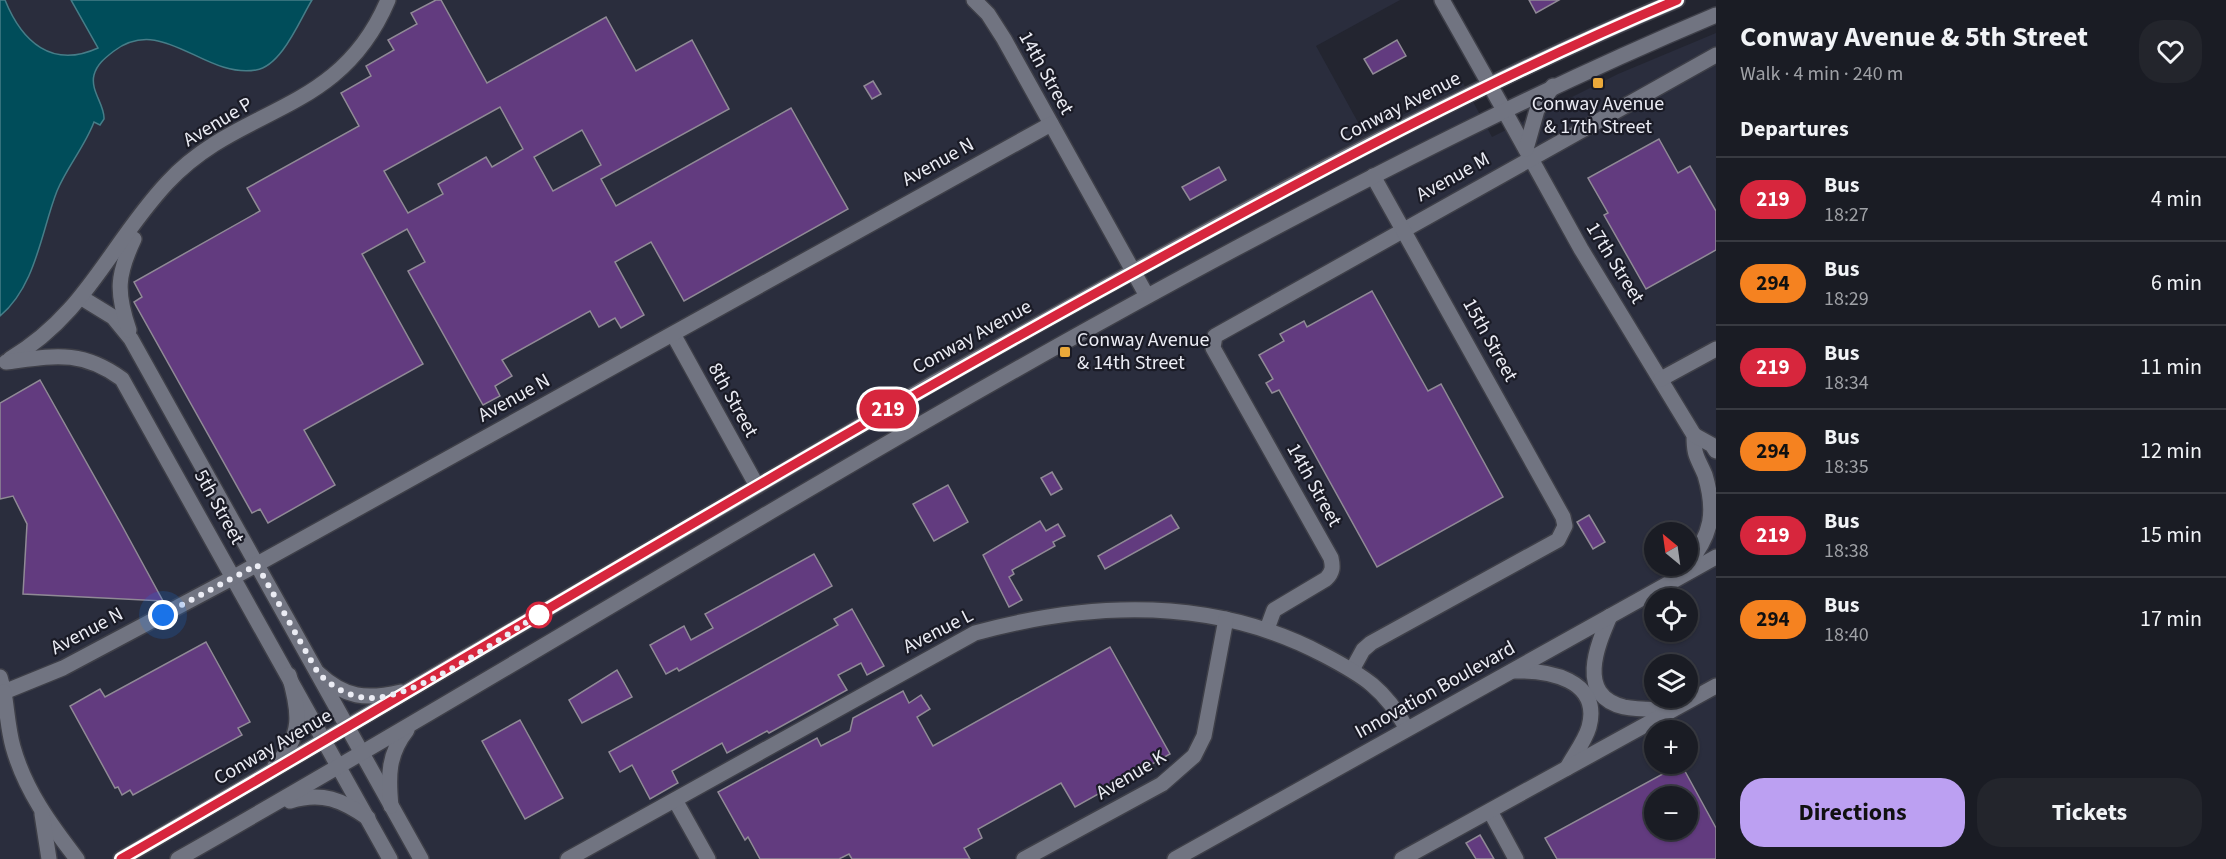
<!DOCTYPE html>
<meta charset="utf-8">
<style>
body{margin:0;font-family:"Source Sans 3",sans-serif;background:#23252c;color:#f1f3f6;height:100vh;display:flex;flex-direction:column;font-size:22px;white-space:nowrap}
*{box-sizing:border-box;margin:0}
p{font-size:20px;color:#9fa1a6}
.icon{flex:none;width:33px;height:33px;fill:none;stroke:currentColor;stroke-width:2;stroke-linecap:round;stroke-linejoin:round}
.map{position:relative;flex:1;overflow:hidden}
.drawer{display:flex;flex-direction:column;background:#1a1c24;width:510px}
.drawer>*{flex:none}
.badge{padding:0 12px;border-radius:20px;font-size:21px;line-height:39px}
.needle{width:39px;rotate:331deg}
.controls{position:absolute;left:1644px;top:522px;display:grid;gap:12px}
.controls a{display:grid;place-items:center;width:54px;height:54px;border-radius:50%;background:#1a1c24;box-shadow:0 2px 4px #0004,0 0 0 2px #383a41;font-size:30px}
.you{position:absolute;width:30px;height:30px;margin:-15px;border:4px solid #fff;border-radius:50%;background:#1a73e8;box-shadow:0 0 0 9px #1a73e833}
.map>.badge{position:absolute;translate:-50% -50%;box-shadow:0 0 0 3px #fff}
h2{padding:0 24px;font-size:22px;line-height:54px}
.round{display:grid;place-items:center;flex:none;width:63px;height:63px;border-radius:24px;background:#23252c}
.headline{display:flex;align-items:center;justify-content:space-between;height:102px;padding:0 24px}
h1{font-size:28px;font-weight:700;line-height:45px}
.button{display:flex;gap:12px;margin-top:auto;padding:12px 24px}
.button a{flex:1;height:69px;border-radius:24px;background:#bca0f2;color:#111;font-size:24px;font-weight:700;line-height:69px;text-align:center}
.button a+a{background:#23252c;color:#f1f3f6}
ul{padding:0;list-style:none}
li{display:flex;align-items:center;gap:18px;height:84px;padding:0 24px;border-top:2px solid #383a41}
li div{flex:1}
li b{display:block;font-size:22px}
li em{font-style:normal}
li .badge{min-width:66px;font-weight:700;text-align:center}
main{display:flex;flex:1;min-height:0}
.map>svg:first-child{display:block}
.built{fill:#2a2d3d;fill-rule:evenodd}
.water{fill:#004d5a;stroke:#467d88;stroke-width:1.5}
.building{fill:#623b7f;stroke:#908a96;stroke-width:1.5;fill-rule:evenodd}
.lines{fill:none;stroke-linecap:round;stroke-linejoin:round}
.minor-casing{stroke:#3e3f48;stroke-width:18}
.tertiary-casing{stroke:#3e3f48;stroke-width:18}
.minor{stroke:#717481;stroke-width:15}
.tertiary{stroke:#717481;stroke-width:15}
.line-casing{stroke:#fff;stroke-width:14}
.line{stroke:#d7263d;stroke-width:9}
.walk{stroke:#ebecf4;stroke-width:6;stroke-dasharray:0 10.8}
.poi-dot{fill:#eba93a;stroke:#1a1b26;stroke-width:2}
.stop-dot{fill:#fff;stroke:#d7263d;stroke-width:3}
.labels{text-anchor:middle;dominant-baseline:central;stroke-width:4.5;stroke-linejoin:round;paint-order:stroke}
.street-label{font-size:20px;fill:#ebecf4;stroke:#1a1b26}
.poi-label{font-size:20px;fill:#ebecf4;stroke:#1a1b26}
</style>
<main>
<div class="map">
<svg width="1716" height="859" viewBox="0 0 1716 859">
<rect width="100%" height="100%" fill="#232530"/>
<path class="built" d="M0 0H1400L1316 46 1365 135 1463 83 1492 137 1618 74 1716 33V859H0ZM1654 532H1688V566H1654ZM1654 598H1688V632H1654ZM1654 664H1688V698H1654ZM1654 730H1688V764H1654ZM1654 796H1688V830H1654Z"/>
<path class="water" d="M0 0H5C22 42 52 69 98 48L71 0H312C300 19 282 66 256 70 204 79 163 14 114 51 105 58 97 64 94 75 90 91 105 105 104 119L100 125 94 122C85 146 67 167 57 191 41 232 36 286 0 316Z"/>
<g class="building">
<path d="M436 0H441L487 83 606 17 636 71 692 40 729 109 601 179 616 206 791 108 848 209 684 301 651 242 615 262 644 315 621 328 615 318 599 327 590 311 502 360 512 376 495 386 500 396 483 405 408 271 425 262 407 229 362 254 423 364 304 430 335 485 268 523 260 509 252 513 134 302 142 297 134 282 260 211 247 188 359 126 341 93 371 76 366 66 394 50 388 40 417 24 411 13ZM500 107 523 149 492 167 486 157 438 184 443 194 408 213 384 171ZM582 130 601 165 553 191 534 157Z"/>
<path d="M1529 0H1559L1536 13Z"/>
<path d="M1397 40 1406 56 1373 74 1364 59Z"/>
<path d="M873 81 881 94 872 99 864 86Z"/>
<path d="M1659 139 1678 173 1690 166 1716 211V250L1646 289 1604 215 1608 213 1588 178Z"/>
<path d="M1219 167 1226 180 1190 200 1182 187Z"/>
<path d="M1372 291 1428 391 1441 384 1503 497 1377 567 1279 390 1272 393 1266 383 1273 379 1259 355 1284 341 1280 334 1304 321 1307 327Z"/>
<path d="M40 380 120 522 163 601 23 594 27 524 13 496 0 499V403Z"/>
<path d="M1052 472 1062 489 1051 495 1041 478Z"/>
<path d="M948 485 968 522 934 541 913 504Z"/>
<path d="M1171 515 1179 528 1105 569 1098 556Z"/>
<path d="M1589 515 1605 542 1593 549 1577 522Z"/>
<path d="M1040 521 1046 531 1058 524 1065 536 1053 542 1055 546 1012 570 1014 574 1009 577 1022 600 1009 607 983 555Z"/>
<path d="M814 554 832 586 679 671 677 668 666 674 650 645 684 626 691 640 713 628 705 614Z"/>
<path d="M852 609 884 666 867 675 861 663 838 675 847 690 769 733 767 731 727 753 722 743 672 771 678 783 650 799 632 765 620 772 609 752 838 625 834 619Z"/>
<path d="M206 642 250 722 238 728 242 735 133 795 130 790 122 795 118 787 115 788 70 706 100 689 105 697Z"/>
<path d="M1110 647 1170 754 1075 807 1061 783 978 829 982 838 964 848 970 859H852L849 854 839 859H760L748 837 745 840 718 792 817 738 821 746 850 731 853 718 903 691 909 703 921 695 930 709 917 717 933 746Z"/>
<path d="M617 670 632 697 582 723 569 700Z"/>
<path d="M520 720 563 798 525 819 482 741Z"/>
<path d="M1681 764 1716 828V859H1557L1545 838ZM1654 796H1688V830H1654Z"/>
<path d="M1480 835 1494 859H1476L1466 843Z"/>
</g>
<g class="lines">
<g class="minor-casing">
<g id="minor">
<path d="M974 0 988 14 1004 39 1147 296"/>
<path d="M1504 110 1581 249 1694 435C1694 457 1697 456 1705 475 1716 512 1712 534 1688 564"/>
<path d="M82 298 113 317 131 339 421 859"/>
<path d="M129 330C116 292 117 275 134 239"/>
<path d="M673 334 757 486"/>
<path d="M10 359C87 313 110 244 167 183 240 104 339 116 388 0"/>
<path d="M6 362C53 356 81 349 122 379L390 859"/>
<path d="M1661 379 1716 349"/>
<path d="M1694 435 1712 445 1716 451"/>
<path d="M1610 616C1597 646 1576 695 1624 707 1639 710 1656 709 1671 710"/>
<path d="M1267 629 1274 610 1326 579C1333 572 1333 567 1331 558L1213 348 1215 336 1716 55"/>
<path d="M1352 670 1363 650 1371 643 1558 540 1565 526 1563 517 1373 176"/>
<path d="M1514 671C1547 670 1602 679 1589 727 1585 741 1574 755 1567 768"/>
<path d="M0 677 4 692 63 668 234 577 1051 124"/>
<path d="M4 692C7 710 8 729 13 747 25 790 50 824 77 859"/>
<path d="M675 800 708 859"/>
<path d="M1490 811 1516 859"/>
<path d="M42 814 49 859"/>
<path d="M568 859 975 633C1092 601 1215 597 1324 655 1364 676 1385 689 1407 729"/>
<path d="M1024 859 1162 784 1194 756 1204 736 1226 619"/>
<path d="M1175 859 1716 557"/>
<path d="M1402 859 1716 686"/>
</g>
</g>
<g class="tertiary-casing">
<g id="tertiary">
<path d="M1442 0 1504 110"/>
<path d="M1526 149 1537 110 1553 86"/>
<path d="M318 673C345 698 366 700 401 692"/>
<path d="M275 766C303 735 300 713 289 675"/>
<path d="M290 801C322 791 342 800 368 818"/>
<path d="M391 806C388 776 388 754 407 730"/>
<path d="M121 859 935 382C1178 246 1421 107 1677 0"/>
<path d="M178 859C541 653 894 429 1263 234 1412 155 1561 80 1716 15"/>
</g>
</g>
<use href="#minor" class="minor"/>
<use href="#tertiary" class="tertiary"/>
</g>
<g class="lines">
<g class="line-casing">
<path id="line" d="M121 859C467 660 807 450 1158 259 1328 166 1498 75 1677 0"/>
</g>
<use href="#line" class="line"/>
<path class="walk" d="M163 615 257 565 318 673C332 687 350 698 371 698 418 698 502 637 544 611L539 615"/>
</g>
<g class="poi-dot">
<rect x="1592" y="77" width="12" height="12" rx="3"/>
<rect x="1059" y="346" width="12" height="12" rx="3"/>
</g>
<circle class="stop-dot" cx="539" cy="615" r="12"/>
<g class="labels">
<g class="street-label">
<text transform="translate(1046 73) rotate(61)">14th Street</text>
<text transform="translate(1400 107) rotate(-27)">Conway Avenue</text>
<text transform="translate(218 122) rotate(-31)">Avenue P</text>
<text transform="translate(938 162) rotate(-29)">Avenue N</text>
<text transform="translate(1453 177) rotate(-29)">Avenue M</text>
<text transform="translate(1615 263) rotate(58)">17th Street</text>
<text transform="translate(972 337) rotate(-29)">Conway Avenue</text>
<text transform="translate(1490 340) rotate(61)">15th Street</text>
<text transform="translate(514 398) rotate(-29)">Avenue N</text>
<text transform="translate(733 400) rotate(61)">8th Street</text>
<text transform="translate(1314 485) rotate(61)">14th Street</text>
<text transform="translate(219 507) rotate(61)">5th Street</text>
<text transform="translate(87 631) rotate(-28)">Avenue N</text>
<text transform="translate(938 631) rotate(-27)">Avenue L</text>
<text transform="translate(1435 690) rotate(-29)">Innovation Boulevard</text>
<text transform="translate(273 747) rotate(-30)">Conway Avenue</text>
<text transform="translate(1131 775) rotate(-31)">Avenue K</text>
</g>
<g class="poi-label">
<text x="1598" y="104">Conway Avenue<tspan x="1598" dy="23">&amp; 17th Street</tspan></text>
<text x="1077" y="340" text-anchor="start">Conway Avenue<tspan x="1077" dy="23">&amp; 14th Street</tspan></text>
</g>
</g>
</svg>
<div class="controls">
<a><svg class="needle" viewBox="-14 -14 28 28"><path d="M0-13l5 13h-10z" fill="#e53935"/><path d="M0 13l5-13h-10z" fill="#9fa1a6"/></svg></a>
<a><svg class="icon" aria-label="locate" viewBox="0 0 24 24"><circle cx="12" cy="12" r="6"/><path d="M12 2v4M12 18v4M2 12h4M18 12h4"/></svg></a>
<a><svg class="icon" aria-label="layers" viewBox="0 0 24 24"><path d="M12 4l9 5-9 5-9-5zM3 14l9 5 9-5"/></svg></a>
<a>+</a>
<a>−</a>
</div>
<div class="you" style="left:163px;top:615px"></div>
<b class="badge" style="left:888px;top:409px;background:#d7263d;color:#fff">219</b>
</div>
<section class="drawer">
<div class="headline"><div><h1>Conway Avenue &amp; 5th Street</h1><p>Walk · 4 min · 240 m</p></div><a class="round"><svg class="icon" aria-label="heart" viewBox="0 0 24 24"><path d="M12 20l-8-8c-3-5 5-10 8-4 3-6 11-1 8 4z"/></svg></a></div>
<h2>Departures</h2>
<ul>
<li><span class="badge" style="background:#d7263d;color:#fff">219</span><div><b>Bus</b><p>18:27</p></div><em>4 min</em></li>
<li><span class="badge" style="background:#f58220;color:#111">294</span><div><b>Bus</b><p>18:29</p></div><em>6 min</em></li>
<li><span class="badge" style="background:#d7263d;color:#fff">219</span><div><b>Bus</b><p>18:34</p></div><em>11 min</em></li>
<li><span class="badge" style="background:#f58220;color:#111">294</span><div><b>Bus</b><p>18:35</p></div><em>12 min</em></li>
<li><span class="badge" style="background:#d7263d;color:#fff">219</span><div><b>Bus</b><p>18:38</p></div><em>15 min</em></li>
<li><span class="badge" style="background:#f58220;color:#111">294</span><div><b>Bus</b><p>18:40</p></div><em>17 min</em></li>
</ul>
<div class="button"><a>Directions</a><a>Tickets</a></div>
</section>
</main>
